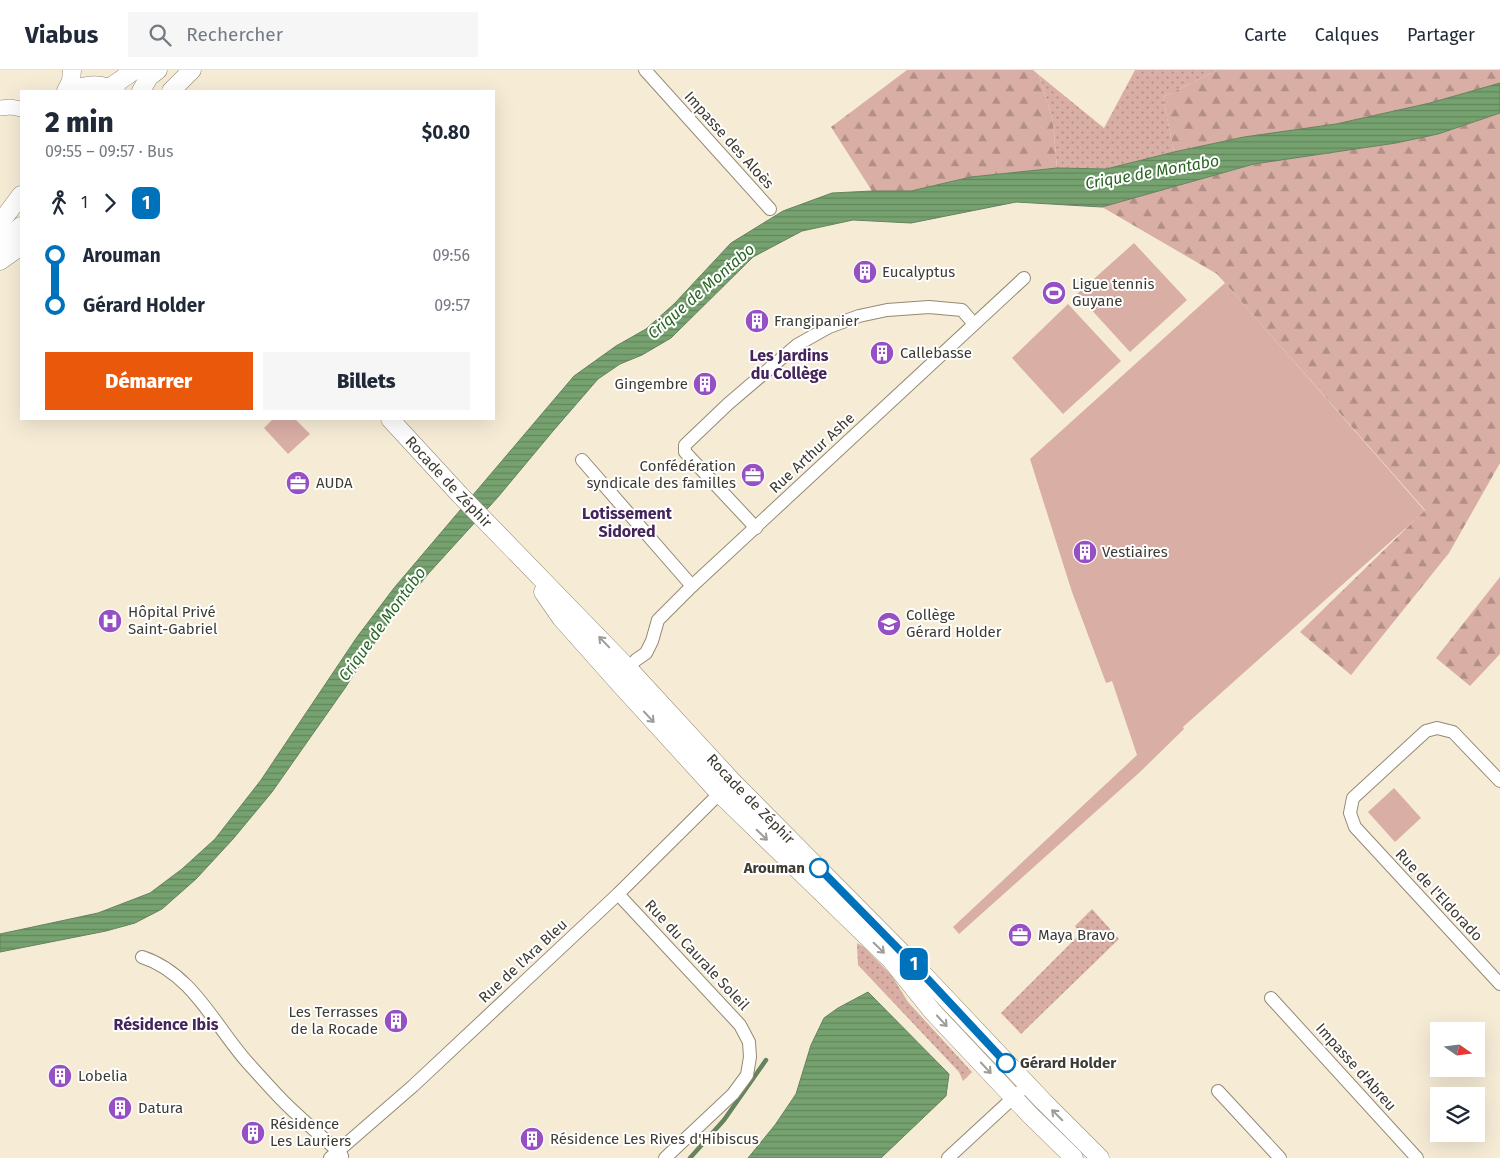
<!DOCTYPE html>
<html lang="fr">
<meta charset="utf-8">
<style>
body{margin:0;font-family:"Fira Sans",sans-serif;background:#f6f6f7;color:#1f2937;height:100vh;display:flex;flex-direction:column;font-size:19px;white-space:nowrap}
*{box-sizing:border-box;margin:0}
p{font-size:16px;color:#747a83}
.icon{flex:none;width:28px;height:28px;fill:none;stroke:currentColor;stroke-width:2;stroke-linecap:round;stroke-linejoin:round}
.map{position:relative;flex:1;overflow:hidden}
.drawer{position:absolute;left:20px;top:20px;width:475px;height:330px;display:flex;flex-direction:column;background:#fff;border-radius:0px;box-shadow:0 5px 20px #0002}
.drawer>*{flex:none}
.badge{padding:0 10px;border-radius:8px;font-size:18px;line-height:32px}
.needle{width:32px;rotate:104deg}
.buttons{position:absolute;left:1430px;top:952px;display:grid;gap:10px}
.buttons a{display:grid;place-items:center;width:55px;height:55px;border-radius:0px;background:#fff;box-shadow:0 5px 20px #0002;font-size:25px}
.map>.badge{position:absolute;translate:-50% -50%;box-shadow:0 0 0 2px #fff}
.legs{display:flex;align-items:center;gap:8px;height:55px;padding:0 25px;font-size:16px}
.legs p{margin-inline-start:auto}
.summary{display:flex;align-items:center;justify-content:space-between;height:85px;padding:0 25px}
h1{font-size:28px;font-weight:800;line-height:38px}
.action{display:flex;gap:10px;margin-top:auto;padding:10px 25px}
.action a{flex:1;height:58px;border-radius:0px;background:#ea580c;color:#fff;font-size:20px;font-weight:800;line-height:58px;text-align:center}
.action a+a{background:#f6f6f7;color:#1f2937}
ul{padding:0 25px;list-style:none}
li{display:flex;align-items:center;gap:18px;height:50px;font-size:19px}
li i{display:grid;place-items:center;width:8px;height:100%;margin:0 6px;background:currentColor}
li i::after{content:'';width:12px;height:12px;margin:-6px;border:4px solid;border-radius:50%;background:#fff}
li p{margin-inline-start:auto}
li:first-child i{background:linear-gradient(#0000 50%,currentColor 0)}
li:last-child i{background:linear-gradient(currentColor 50%,#0000 0)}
header{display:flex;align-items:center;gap:30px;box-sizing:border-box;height:70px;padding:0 25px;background:#fff;border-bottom:1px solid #e0e1e3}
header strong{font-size:24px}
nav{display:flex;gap:28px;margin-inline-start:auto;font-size:18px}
.search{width:350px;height:45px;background:#f6f6f7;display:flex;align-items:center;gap:12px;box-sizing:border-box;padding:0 18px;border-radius:0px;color:#747a83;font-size:19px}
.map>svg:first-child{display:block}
.grass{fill:url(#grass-dots)}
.forest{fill:url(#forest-firs)}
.garden{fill:#d9aea5}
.water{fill:url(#water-rules);stroke:#65835d}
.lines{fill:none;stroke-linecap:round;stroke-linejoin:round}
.stream{stroke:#65835d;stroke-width:4.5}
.minor-casing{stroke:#938a75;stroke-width:14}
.tertiary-casing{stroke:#938a75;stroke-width:16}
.secondary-casing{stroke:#938a75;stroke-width:19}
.minor{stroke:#fff;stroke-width:12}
.tertiary{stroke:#fff;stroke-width:15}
.secondary{stroke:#fff;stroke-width:18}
.oneway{stroke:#9e9d98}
.line-1-casing{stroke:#fff;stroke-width:11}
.line-1{stroke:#0072bc;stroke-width:8}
.stop-1-dot{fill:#fff;stroke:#0072bc;stroke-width:2.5}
.labels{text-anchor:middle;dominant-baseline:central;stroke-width:4;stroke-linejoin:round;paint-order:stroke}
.street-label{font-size:15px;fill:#3e3b32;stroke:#fff}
.poi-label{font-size:15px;fill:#3e3b32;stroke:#fff;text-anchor:start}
.stop-label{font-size:15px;font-weight:bold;fill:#3e3b32;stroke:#fff;text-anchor:end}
.water-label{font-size:16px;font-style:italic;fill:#2a6624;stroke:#fff}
.neighbourhood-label{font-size:16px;font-weight:bold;fill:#45235b;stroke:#fff}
</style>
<header>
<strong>Viabus</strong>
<div class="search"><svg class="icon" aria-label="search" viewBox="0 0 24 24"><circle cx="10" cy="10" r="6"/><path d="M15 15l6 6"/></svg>Rechercher</div>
<nav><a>Carte</a><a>Calques</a><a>Partager</a></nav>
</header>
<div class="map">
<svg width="1500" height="1088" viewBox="0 0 1500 1088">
<defs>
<pattern id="grass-dots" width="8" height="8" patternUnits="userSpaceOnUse" patternTransform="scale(1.25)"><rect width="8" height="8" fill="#d9aea5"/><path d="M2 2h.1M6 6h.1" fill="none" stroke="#b18f87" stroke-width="1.8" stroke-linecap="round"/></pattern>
<pattern id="forest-firs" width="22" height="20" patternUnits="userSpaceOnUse" patternTransform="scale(1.25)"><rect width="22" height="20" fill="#d9aea5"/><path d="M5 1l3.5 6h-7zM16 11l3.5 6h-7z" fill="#b18f87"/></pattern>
<pattern id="water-rules" width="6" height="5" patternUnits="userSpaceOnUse" patternTransform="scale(1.25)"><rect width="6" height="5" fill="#76a270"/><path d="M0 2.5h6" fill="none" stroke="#62855d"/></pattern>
</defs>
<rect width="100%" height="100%" fill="#f6ecd6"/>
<g class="grass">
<path d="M1135 0H1217L1163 27 1174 82 1106 99 1057 98 1053 51 1039 5 1104 58Z"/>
<path d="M1092 839 1119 869 1021 964 1001 943 1080 864 1075 856Z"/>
<path d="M857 873 864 877 892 906 908 932 972 1002 963 1011 959 1002 858 895Z"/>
</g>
<g class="forest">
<path d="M907 0H1033L1039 5 1053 51 1057 98 971 107 911 121H872L831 57Z"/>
<path d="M1217 0H1500V13L1430 33 1336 54 1244 67 1174 82 1163 27Z"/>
<path d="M1500 43V393L1449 483 1351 605 1300 562 1425 440 1217 204 1102 137 1254 94 1396 73 1438 64Z"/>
<path d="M1500 507V584L1470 616 1436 588Z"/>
</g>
<g class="garden">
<path d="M1134 173 1187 230 1130 282 1077 224Z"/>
<path d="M1225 213 1425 441 1183 657 1184 659 1140 702 959 864 953 857 1137 685 1112 611 1106 613 1072 522 1030 389Z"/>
<path d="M1068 234 1121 291 1063 344 1012 288Z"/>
<path d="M273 349H295L310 364 288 384 264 358Z"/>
<path d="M1394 718 1421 748 1395 772 1368 742Z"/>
</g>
<g class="water">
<path d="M1500 13V43L1438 64 1396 73 1254 94 1102 137 1016 132 911 153 853 150 802 161 753 187 671 268 642 285 620 294 598 309 553 361 498 427 428 504 383 560 345 618 272 722 233 769 196 809 162 839 135 853 106 861 0 882V864L98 843 150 823 182 799 215 769 261 710 357 567 394 518 574 306 616 276 646 259 674 234 731 173 783 141 832 123 872 121H911L971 107 1057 98 1106 99 1174 82 1244 67 1336 54 1430 33Z"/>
<path d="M868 922 949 1004 946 1026 881 1088H748L775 1055 796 1024 811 975 824 948 838 938Z"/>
</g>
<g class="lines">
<path class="stream" d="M690 1088 724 1050 766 990"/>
<g class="minor-casing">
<g id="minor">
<path d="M645 0 770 139"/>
<path d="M582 390 692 516"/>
<path d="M756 458 685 382V375L728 334 797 275 829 257 859 246 887 240 929 237 962 240 974 254"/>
<path d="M623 604 636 590 646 583 652 571 658 550 692 516 1024 208"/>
<path d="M1500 711 1453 662 1437 658 1426 661 1353 728 1350 743 1355 757 1500 914"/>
<path d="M618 824 740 955 749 972 750 987 747 1005 733 1024 665 1088"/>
<path d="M142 887C192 903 215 956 248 993 260 1006 272 1020 284 1032 301 1049 320 1065 338 1081L342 1086"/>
<path d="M1271 928 1417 1088"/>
<path d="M1218 1021 1280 1088"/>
<path d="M330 1088 413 1016 618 824 724 719"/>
<path d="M948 1088 1027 1015"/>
</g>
</g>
<g class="tertiary-casing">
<path id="tertiary" d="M0 38 11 37 21 39"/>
</g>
<g class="secondary-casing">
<g id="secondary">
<path d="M109 18 135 0"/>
<path d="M66 21 71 11 72 0"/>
<path d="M71 21C86 14 101 13 116 21"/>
<path d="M141 21 149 7 158 0"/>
<path d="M171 21 192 0"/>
<path d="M0 153 21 125"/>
<path d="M0 174 21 156"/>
<path d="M0 191 21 176"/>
<path id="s1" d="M390 349 460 425 629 599 732 711 922 903 1044 1032 1100 1088"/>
<path d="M543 522 561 548 617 611 719 723 891 890 933 942 1030 1045 1074 1088"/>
</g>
</g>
<use href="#minor" class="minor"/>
<use href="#tertiary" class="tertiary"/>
<use href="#secondary" class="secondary"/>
</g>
<defs><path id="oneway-shaft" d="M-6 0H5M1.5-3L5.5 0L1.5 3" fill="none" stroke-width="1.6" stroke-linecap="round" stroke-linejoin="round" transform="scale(1.25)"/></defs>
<g class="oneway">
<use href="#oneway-shaft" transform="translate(604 572) rotate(-134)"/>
<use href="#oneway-shaft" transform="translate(649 647) rotate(47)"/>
<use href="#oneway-shaft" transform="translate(762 765) rotate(44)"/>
<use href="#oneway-shaft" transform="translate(879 878) rotate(44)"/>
<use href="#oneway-shaft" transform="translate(942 951) rotate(47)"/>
<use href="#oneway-shaft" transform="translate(986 998) rotate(47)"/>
<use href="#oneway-shaft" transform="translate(1057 1045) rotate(-135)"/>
</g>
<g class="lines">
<g class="line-1-casing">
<path id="line-1" d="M819 798 922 903 1006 993"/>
</g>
<use href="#line-1" class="line-1"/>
</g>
<defs>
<g id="building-disc" transform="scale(1.25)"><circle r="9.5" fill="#9650c4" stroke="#fff"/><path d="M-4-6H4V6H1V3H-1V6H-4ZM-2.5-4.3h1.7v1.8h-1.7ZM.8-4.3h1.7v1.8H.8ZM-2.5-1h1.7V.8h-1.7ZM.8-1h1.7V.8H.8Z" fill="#fff"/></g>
<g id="stadium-disc" transform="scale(1.25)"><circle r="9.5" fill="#9650c4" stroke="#fff"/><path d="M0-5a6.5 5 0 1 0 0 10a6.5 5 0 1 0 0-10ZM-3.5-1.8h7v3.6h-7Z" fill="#fff"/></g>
<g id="office-disc" transform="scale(1.25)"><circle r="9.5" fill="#9650c4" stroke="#fff"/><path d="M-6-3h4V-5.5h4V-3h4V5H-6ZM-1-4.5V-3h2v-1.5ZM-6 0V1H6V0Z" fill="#fff"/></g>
<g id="hospital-disc" transform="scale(1.25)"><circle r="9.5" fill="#9650c4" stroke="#fff"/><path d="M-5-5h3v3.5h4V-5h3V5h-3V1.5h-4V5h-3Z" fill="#fff"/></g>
<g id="school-disc" transform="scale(1.25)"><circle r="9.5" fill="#9650c4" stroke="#fff"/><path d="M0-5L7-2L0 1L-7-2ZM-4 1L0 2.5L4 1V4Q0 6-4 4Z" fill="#fff"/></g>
</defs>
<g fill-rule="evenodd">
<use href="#building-disc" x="865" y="202"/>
<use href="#stadium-disc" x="1054" y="223"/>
<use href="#building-disc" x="757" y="251"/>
<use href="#building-disc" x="882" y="283"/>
<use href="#building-disc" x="705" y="314"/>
<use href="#office-disc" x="753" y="405"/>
<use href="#office-disc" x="298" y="413"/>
<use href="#building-disc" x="1085" y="482"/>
<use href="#hospital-disc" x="110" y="551"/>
<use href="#school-disc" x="889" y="554"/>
<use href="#office-disc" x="1020" y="865"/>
<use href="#building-disc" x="396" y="951"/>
<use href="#building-disc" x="60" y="1006"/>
<use href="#building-disc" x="120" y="1038"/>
<use href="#building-disc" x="253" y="1063"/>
<use href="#building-disc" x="532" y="1069"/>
</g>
<g class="stop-1-dot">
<circle cx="819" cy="798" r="9"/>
<circle cx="1006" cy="993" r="9"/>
</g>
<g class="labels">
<g class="street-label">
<text transform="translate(729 70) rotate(48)">Impasse des Aloès</text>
<text transform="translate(812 383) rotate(-43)">Rue Arthur Ashe</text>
<text stroke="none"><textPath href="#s1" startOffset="86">Rocade de Zéphir</textPath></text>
<text stroke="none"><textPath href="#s1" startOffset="524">Rocade de Zéphir</textPath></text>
<text transform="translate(1439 825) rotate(47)">Rue de l'Eldorado</text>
<text transform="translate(697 885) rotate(47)">Rue du Caurale Soleil</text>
<text transform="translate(523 891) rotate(-43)">Rue de l'Ara Bleu</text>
<text transform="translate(1356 997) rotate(48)">Impasse d'Abreu</text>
</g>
<g class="poi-label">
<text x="882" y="202">Eucalyptus</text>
<text x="1072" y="214">Ligue tennis<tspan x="1072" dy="17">Guyane</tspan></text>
<text x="774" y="251">Frangipanier</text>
<text x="900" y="283">Callebasse</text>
<text x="688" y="314" text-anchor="end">Gingembre</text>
<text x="736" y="396" text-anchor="end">Confédération<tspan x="736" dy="17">syndicale des familles</tspan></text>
<text x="316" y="413">AUDA</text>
<text x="1102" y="482">Vestiaires</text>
<text x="128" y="542">Hôpital Privé<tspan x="128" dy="17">Saint-Gabriel</tspan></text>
<text x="906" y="545">Collège<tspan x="906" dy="17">Gérard Holder</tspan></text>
<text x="1038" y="865">Maya Bravo</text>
<text x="378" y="942" text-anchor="end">Les Terrasses<tspan x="378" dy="17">de la Rocade</tspan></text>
<text x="78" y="1006">Lobelia</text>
<text x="138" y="1038">Datura</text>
<text x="270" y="1054">Résidence<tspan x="270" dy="17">Les Lauriers</tspan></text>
<text x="550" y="1069">Résidence Les Rives d'Hibiscus</text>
</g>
<g class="stop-label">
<text x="805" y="798">Arouman</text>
<text x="1020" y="993" text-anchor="start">Gérard Holder</text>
</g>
<g class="water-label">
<text transform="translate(1152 102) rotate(-10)">Crique de Montabo</text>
<text transform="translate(701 221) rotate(-41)">Crique de Montabo</text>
<text transform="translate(382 554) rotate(-54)">Crique de Montabo</text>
</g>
<g class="neighbourhood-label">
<text x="789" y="285">Les Jardins<tspan x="789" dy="18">du Collège</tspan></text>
<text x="627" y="443">Lotissement<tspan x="627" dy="18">Sidored</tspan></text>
<text x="166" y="954">Résidence Ibis</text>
</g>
</g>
</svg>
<div class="buttons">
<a><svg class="needle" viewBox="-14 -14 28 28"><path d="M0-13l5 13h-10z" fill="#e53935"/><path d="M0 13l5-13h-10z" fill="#747a83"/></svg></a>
<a><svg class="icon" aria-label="layers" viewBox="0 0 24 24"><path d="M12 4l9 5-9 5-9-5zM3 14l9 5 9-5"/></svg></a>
</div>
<b class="badge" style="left:914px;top:894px;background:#0072bc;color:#fff">1</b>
<section class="drawer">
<div class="summary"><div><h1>2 min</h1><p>09:55 – 09:57 · Bus</p></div><b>$0.80</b></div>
<div class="legs"><svg class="icon" aria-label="walk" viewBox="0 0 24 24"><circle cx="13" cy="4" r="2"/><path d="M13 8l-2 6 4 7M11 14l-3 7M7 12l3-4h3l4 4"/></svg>1<svg class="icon" aria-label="forward" viewBox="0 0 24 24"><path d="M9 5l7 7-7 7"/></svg><b class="badge" style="background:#0072bc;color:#fff">1</b></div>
<ul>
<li><i style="color:#0072bc"></i><b>Arouman</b><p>09:56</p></li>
<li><i style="color:#0072bc"></i><b>Gérard Holder</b><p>09:57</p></li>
</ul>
<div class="action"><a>Démarrer</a><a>Billets</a></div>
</section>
</div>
